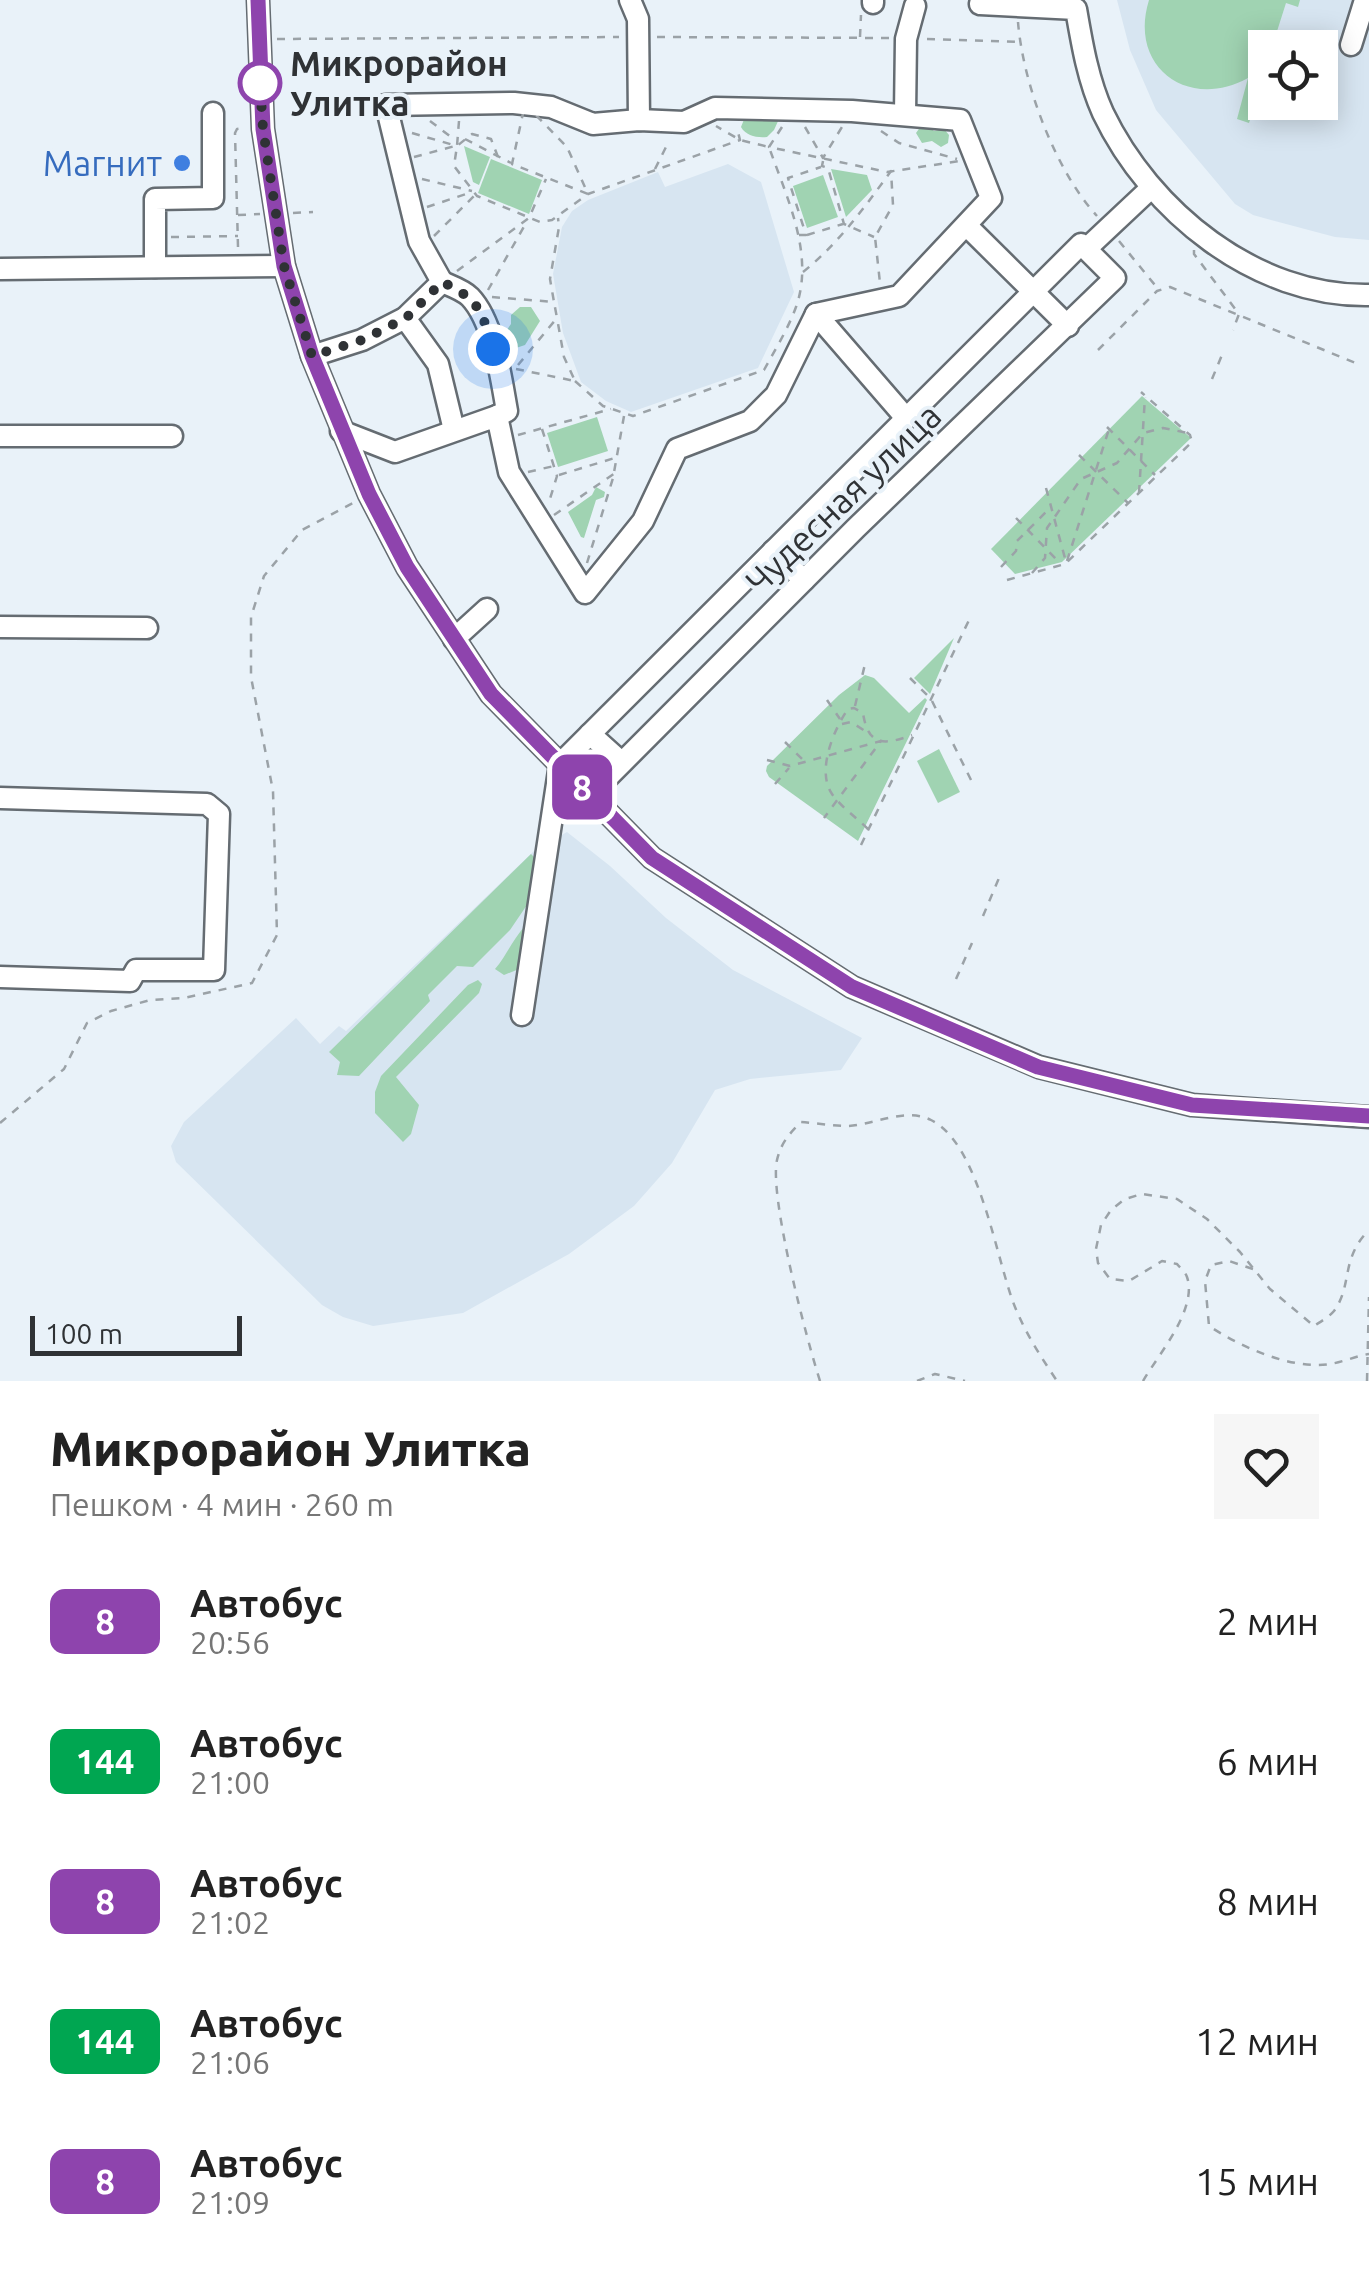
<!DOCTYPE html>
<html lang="ru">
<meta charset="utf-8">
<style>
body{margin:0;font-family:Ubuntu,sans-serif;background:#f6f6f6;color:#222;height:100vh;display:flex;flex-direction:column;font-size:38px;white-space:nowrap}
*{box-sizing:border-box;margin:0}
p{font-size:32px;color:#767676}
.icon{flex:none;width:55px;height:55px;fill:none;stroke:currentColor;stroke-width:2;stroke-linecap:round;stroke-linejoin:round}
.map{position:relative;height:1381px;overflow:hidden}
.details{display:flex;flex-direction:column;background:#fff;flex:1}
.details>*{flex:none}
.badge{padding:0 20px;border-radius:15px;font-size:35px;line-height:65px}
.fabs{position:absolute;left:1248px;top:30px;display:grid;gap:20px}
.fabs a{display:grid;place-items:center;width:90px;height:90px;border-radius:0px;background:#fff;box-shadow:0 5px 25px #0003;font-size:50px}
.scale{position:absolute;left:30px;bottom:25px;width:212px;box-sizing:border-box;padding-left:10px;border:5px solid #2f3235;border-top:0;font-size:28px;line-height:35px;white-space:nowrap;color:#2f3235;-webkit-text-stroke:8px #e9f2f9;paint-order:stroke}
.you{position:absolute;width:50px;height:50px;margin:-25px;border:8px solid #fff;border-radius:50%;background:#1a73e8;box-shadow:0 0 0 15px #1a73e833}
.map>.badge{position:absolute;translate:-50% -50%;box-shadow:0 0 0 5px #fff}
.round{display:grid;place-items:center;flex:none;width:105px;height:105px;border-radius:0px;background:#f6f6f6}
.head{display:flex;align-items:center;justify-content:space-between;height:170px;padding:0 50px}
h1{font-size:48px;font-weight:800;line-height:75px}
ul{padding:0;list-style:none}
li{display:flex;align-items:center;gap:30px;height:140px;padding:0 50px}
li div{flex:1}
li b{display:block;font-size:38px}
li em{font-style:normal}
li .badge{min-width:110px;font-weight:700;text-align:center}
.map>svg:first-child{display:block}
.built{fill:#d7e5f1;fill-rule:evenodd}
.green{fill:#a0d3b2}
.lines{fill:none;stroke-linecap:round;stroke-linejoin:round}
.minor-casing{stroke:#656c72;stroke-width:25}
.path{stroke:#9ba2a7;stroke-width:2.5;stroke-dasharray:8 8;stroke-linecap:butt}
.minor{stroke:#fff;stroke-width:20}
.line-casing{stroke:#fff;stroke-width:22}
.line{stroke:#8e44ad;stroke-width:15}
.walk{stroke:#2f3235;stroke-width:10;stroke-dasharray:0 18}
.stop-dot{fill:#fff;stroke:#8e44ad;stroke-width:5}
.shop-dot{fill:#3f7fe0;stroke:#e9f2f9;stroke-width:4}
.labels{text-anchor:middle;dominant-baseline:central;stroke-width:8;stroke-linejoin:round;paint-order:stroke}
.stop-label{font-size:35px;font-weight:bold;fill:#2f3235;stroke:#e9f2f9;text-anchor:start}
.shop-label{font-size:35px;fill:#366cbe;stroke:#e9f2f9;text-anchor:end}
.street-label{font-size:35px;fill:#2f3235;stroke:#e9f2f9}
</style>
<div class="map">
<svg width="1369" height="1381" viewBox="0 0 1369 1381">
<rect width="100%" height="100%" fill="#e9f2f9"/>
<g class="built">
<path d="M1117 0H1369V240L1335 237 1271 220 1253 215 1235 204 1156 110 1130 50ZM1265 48H1320V102H1265Z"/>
<path d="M728 164 761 182 794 292 758 368 631 412 606 401 581 382 563 333 553 274 562 227 572 211 588 200 658 172 665 187Z"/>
<path d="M567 832 610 866 666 918 733 970 862 1038 841 1070 750 1079 715 1090 672 1163 634 1206 569 1254 463 1313 373 1326 343 1317 322 1305 176 1162 171 1146 184 1122 296 1018 320 1044 339 1026 346 1031 536 849Z"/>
</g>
<g class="green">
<path d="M1149 0H1300L1298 7 1286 3 1272 47 1265 48V71L1249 123 1237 119 1248 78C1188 111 1128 67 1149 0Z"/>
<path d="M745 117 779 119 774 130 767 137C757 138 746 136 741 127Z"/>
<path d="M921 126H929L934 131 944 129 949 135 948 143 941 147 932 141 922 143 916 133Z"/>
<path d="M464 146 490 157 479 185 473 182Z"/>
<path d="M491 159 542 180 529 214 478 193Z"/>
<path d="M831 169 867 175 872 190 846 217Z"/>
<path d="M823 175 838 217 807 228 793 186Z"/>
<path d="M520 307H531L540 321 525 345 516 348 507 344 504 334 511 324V315Z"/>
<path d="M1142 396 1191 438 1062 562 1015 574 991 549Z"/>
<path d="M597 417 608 451 558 467 547 433Z"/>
<path d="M596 487 605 492 604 497 596 500 584 538 581 537 568 512 592 495Z"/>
<path d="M954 638 930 694 914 678Z"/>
<path d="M865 675 874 678 909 713 925 698 927 700 858 841 769 777 766 771 767 766 839 695Z"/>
<path d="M939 749 960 792 938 803 917 761Z"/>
<path d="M531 854 539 862 529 902 510 930 473 967 457 966 428 995 430 1001 359 1076 337 1075 340 1062 329 1052Z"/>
<path d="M526 925 519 969 504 975 495 969C507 955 512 940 526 925Z"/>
<path d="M478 980 482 984 479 993 396 1077 419 1105 411 1134 403 1142 375 1113V1092L381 1076 468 985Z"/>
</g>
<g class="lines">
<g class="minor-casing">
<g id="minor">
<path d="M258 0 263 129 284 266 312 356 369 494 407 567 491 694 652 858 852 987 1039 1067 1192 1105 1369 1117"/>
<path d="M630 0 638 19 639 120"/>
<path d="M981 0 980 4 1076 9C1082 44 1088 80 1103 113 1150 211 1255 297 1369 295"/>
<path d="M873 3V0"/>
<path d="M1351 45 1365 0"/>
<path d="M905 114 906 39 915 6"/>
<path d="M967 226 1068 326"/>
<path d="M1086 249 1151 188"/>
<path d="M155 267V199L213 198V113"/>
<path d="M0 269 284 266"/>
<path d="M442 282C451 286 463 290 470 297 494 322 501 378 507 411L497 416"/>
<path d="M816 314 906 418"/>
<path d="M405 318 438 364 454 430"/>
<path d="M312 356 362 340 405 318 442 282 419 241 386 105 514 103 551 107 593 124 639 120 684 122 715 108 852 111 960 120 991 198 899 296 816 314 776 395 750 421 677 449 643 521 585 593 509 472 497 416 395 452 341 431"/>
<path d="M0 436H172"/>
<path d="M773 551 804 580"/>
<path d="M0 627 147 628"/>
<path d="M454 639 487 609"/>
<path d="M590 734 620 761"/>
<path d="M0 798 207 804 219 814 214 970H136L130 981 0 977"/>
<path d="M522 1015 560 764 1081 244 1115 278 856 528 590 795"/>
</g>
</g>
<g class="path">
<path d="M1018 22C1023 84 1055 170 1097 216"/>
<path d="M657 37 889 38"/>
<path d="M860 37 861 15"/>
<path d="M277 39 619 37"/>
<path d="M927 39 1020 42"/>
<path d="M525 104 567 147 588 194 512 164Z"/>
<path d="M430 121 455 140"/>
<path d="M782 127 769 147 887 172 960 161"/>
<path d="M805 127 823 158 842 127"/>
<path d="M881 131 899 143 957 159"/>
<path d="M412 133 457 146 459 121"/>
<path d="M465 139 511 163"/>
<path d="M414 157 455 146"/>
<path d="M498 157 491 139 472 134 457 146 454 166 477 196 540 222 552 220 588 194 740 140 737 128"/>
<path d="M823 161 822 166 828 168 844 224 874 237"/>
<path d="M655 169 669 141"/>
<path d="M422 179 472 191"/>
<path d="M427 207 472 192"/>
<path d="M293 213 313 212"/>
<path d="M238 215 260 214"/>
<path d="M799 235H806L788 178 821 167"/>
<path d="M807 235 843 224"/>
<path d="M434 236 475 195"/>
<path d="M171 237 238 236"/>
<path d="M1119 241 1159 290"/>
<path d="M238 247 235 133 237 129 245 128"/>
<path d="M1194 250V254L1239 314 1233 330"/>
<path d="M457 271 529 218 546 179"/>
<path d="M803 272C839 243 864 208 891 171L893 205 875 237 880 283"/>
<path d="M488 290 526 223"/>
<path d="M492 297 554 302 550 279 559 227 558 218"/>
<path d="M1098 350 1157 291 1170 287 1358 364"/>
<path d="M518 365 557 318 554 302"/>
<path d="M516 369 575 381 564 357 557 318"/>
<path d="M1212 379 1222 355"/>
<path d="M575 381 603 406 633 416 764 370C775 350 788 329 796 307 815 254 786 196 769 147L740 140 716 126"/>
<path d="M1107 427 1155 475"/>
<path d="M542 429 557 476 549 502"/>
<path d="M518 435 611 409"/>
<path d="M1079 455 1128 503"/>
<path d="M528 472 554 466"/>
<path d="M559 475 618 457"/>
<path d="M1046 488 1066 562"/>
<path d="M1139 493 1145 397"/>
<path d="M554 515 615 473"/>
<path d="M1016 518 1060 563"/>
<path d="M1067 561 1109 429"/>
<path d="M587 563 613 478 624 416"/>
<path d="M1001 567 1016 551 1017 541 1051 507"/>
<path d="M1032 573 1045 558 1047 528 1081 479 1117 463 1143 433 1163 428 1188 433"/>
<path d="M1007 580 1065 564 1192 442 1190 435 1141 392"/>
<path d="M910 678 931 699 974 786"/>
<path d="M827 700 840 719"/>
<path d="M855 706 865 664"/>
<path d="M842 724 851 722 865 731"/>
<path d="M785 742 805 762"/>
<path d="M767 760 790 766 881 741 824 818"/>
<path d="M775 784 789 768"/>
<path d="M868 829C857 818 841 807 832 794 816 771 834 729 848 709L854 708 863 713C868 747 885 745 912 735"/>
<path d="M861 845 970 618"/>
<path d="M983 916 999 878"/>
<path d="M956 979 972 943"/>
<path d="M0 1123 64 1069 87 1023 111 1011 150 1000 184 998 252 983 277 935 273 791 251 677V617L264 576 302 530 355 502"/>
<path d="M1253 1269 1229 1261 1211 1265 1205 1281 1209 1326C1241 1347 1291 1370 1330 1364 1343 1362 1356 1356 1369 1354"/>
<path d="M820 1381C807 1341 769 1197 777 1160 781 1143 789 1134 801 1122 816 1123 832 1126 847 1126 874 1125 905 1107 931 1120 980 1144 996 1260 1015 1307 1026 1334 1041 1357 1057 1381"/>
<path d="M917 1381 935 1374 965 1381"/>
<path d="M1143 1381C1158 1355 1198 1309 1187 1277 1185 1271 1180 1268 1177 1264L1162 1261 1129 1281 1110 1279 1098 1263 1096 1249 1101 1225 1111 1210 1125 1199 1142 1194 1177 1199 1207 1219 1240 1252 1270 1289 1314 1326C1320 1322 1329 1317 1334 1311 1353 1285 1340 1259 1369 1230"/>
<path d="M1367 1381 1369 1297"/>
</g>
<use href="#minor" class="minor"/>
</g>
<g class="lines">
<g class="line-casing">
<path id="line" d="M258 0 263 129 284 266 312 356 369 494 407 567 491 694 652 858 852 987 1038 1067 1192 1105 1369 1116"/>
</g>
<use href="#line" class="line"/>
<path class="walk" d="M260 83 259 68 263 129 284 266 312 356 362 340 406 318 442 282C480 300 481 310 493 349"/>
</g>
<circle class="stop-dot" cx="260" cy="83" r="20"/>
<circle class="shop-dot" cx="182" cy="163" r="10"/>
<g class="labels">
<g class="stop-label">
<text x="290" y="63">Микрорайон<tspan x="290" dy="40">Улитка</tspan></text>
</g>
<g class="shop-label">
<text x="162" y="163">Магнит</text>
</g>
<g class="street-label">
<text transform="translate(843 498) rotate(-44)">Чудесная улица</text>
</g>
</g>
</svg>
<div class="fabs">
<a><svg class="icon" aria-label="locate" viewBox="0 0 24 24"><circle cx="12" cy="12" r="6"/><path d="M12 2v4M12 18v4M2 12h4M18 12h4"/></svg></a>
</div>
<div class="scale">100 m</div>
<div class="you" style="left:493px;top:349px"></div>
<b class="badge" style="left:582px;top:787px;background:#8e44ad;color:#fff">8</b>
</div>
<section class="details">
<div class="head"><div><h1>Микрорайон Улитка</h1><p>Пешком · 4 мин · 260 m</p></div><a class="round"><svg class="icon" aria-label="heart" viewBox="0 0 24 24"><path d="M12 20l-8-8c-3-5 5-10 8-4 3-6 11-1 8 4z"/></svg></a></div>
<ul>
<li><span class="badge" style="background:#8e44ad;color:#fff">8</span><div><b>Автобус</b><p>20:56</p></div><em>2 мин</em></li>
<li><span class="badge" style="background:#00a651;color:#fff">144</span><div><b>Автобус</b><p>21:00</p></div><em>6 мин</em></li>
<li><span class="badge" style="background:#8e44ad;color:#fff">8</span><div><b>Автобус</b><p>21:02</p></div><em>8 мин</em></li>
<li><span class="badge" style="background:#00a651;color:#fff">144</span><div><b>Автобус</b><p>21:06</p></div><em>12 мин</em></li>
<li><span class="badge" style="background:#8e44ad;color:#fff">8</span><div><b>Автобус</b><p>21:09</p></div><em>15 мин</em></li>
</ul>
</section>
